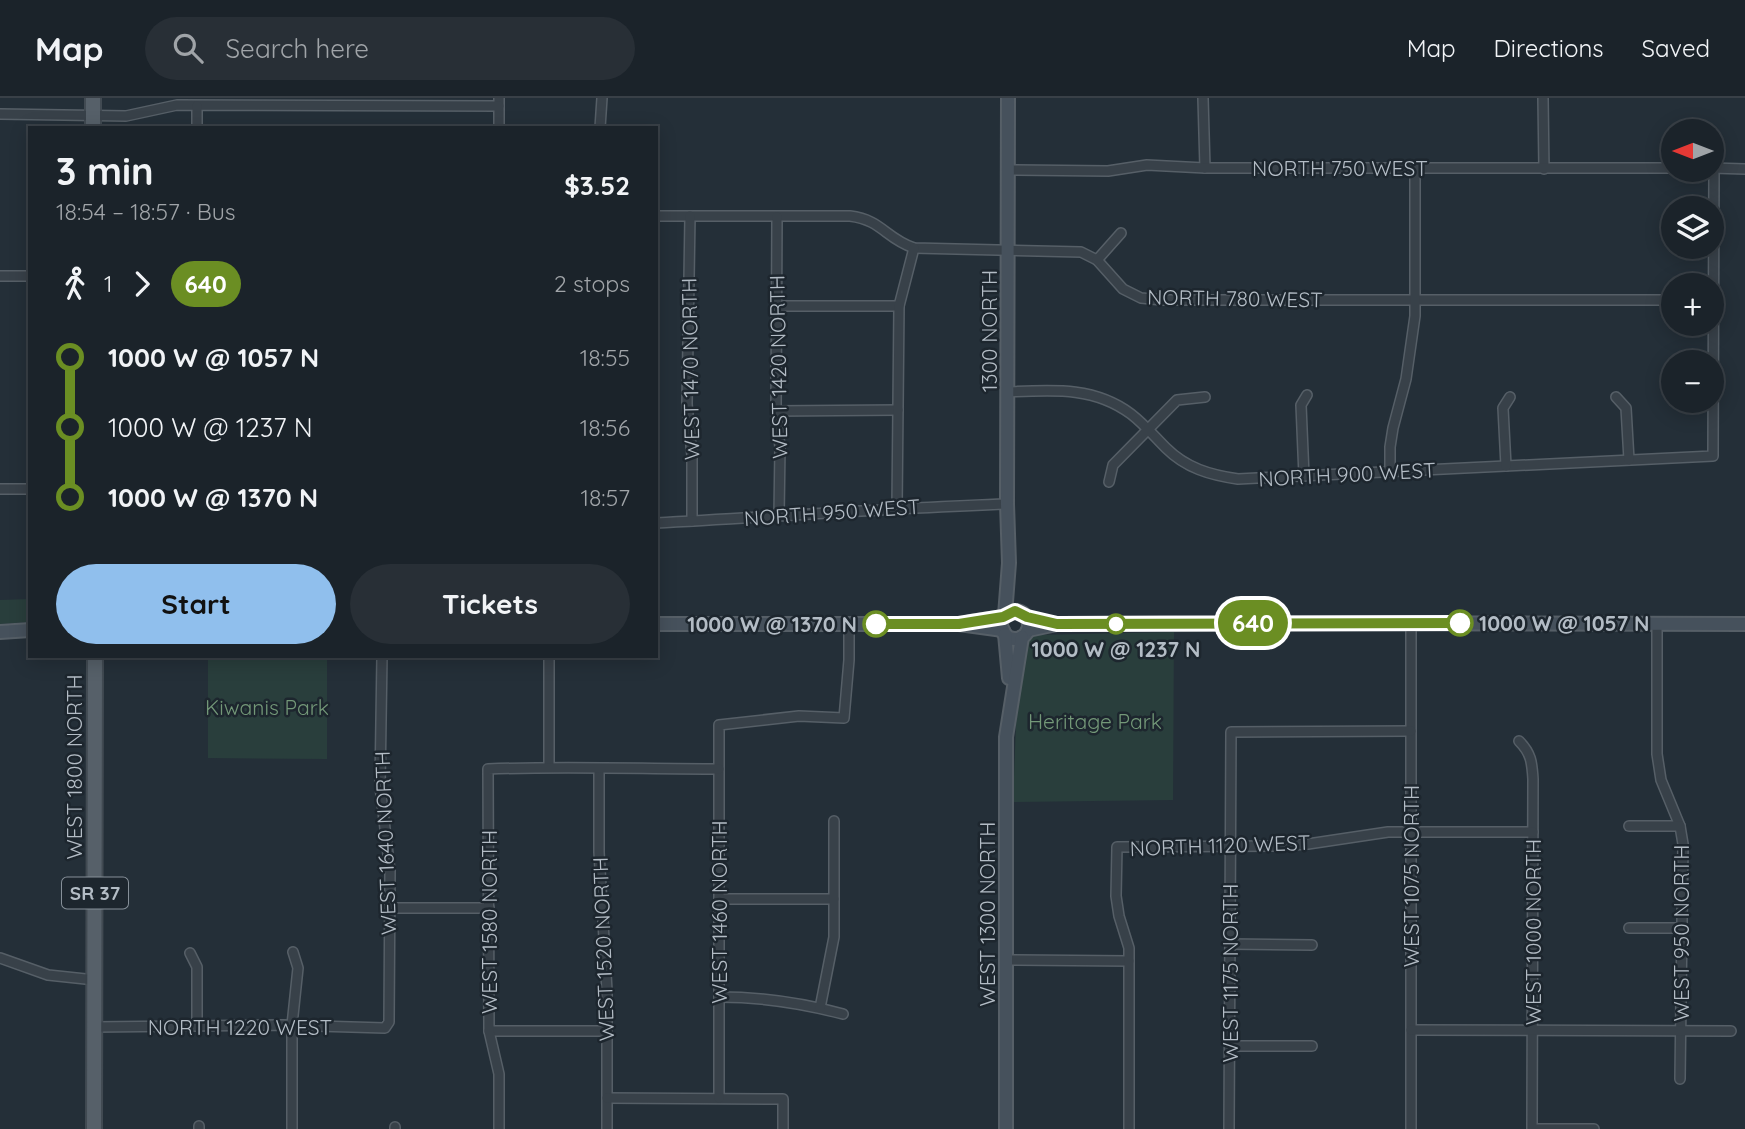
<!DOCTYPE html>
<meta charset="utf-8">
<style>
body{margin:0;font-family:Quicksand,sans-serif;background:#282f36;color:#f1f3f6;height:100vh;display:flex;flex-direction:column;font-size:26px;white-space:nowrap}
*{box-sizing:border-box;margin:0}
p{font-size:23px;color:#a0a4a8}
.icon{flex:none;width:38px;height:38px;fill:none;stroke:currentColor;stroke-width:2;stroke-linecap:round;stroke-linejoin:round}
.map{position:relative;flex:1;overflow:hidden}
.panel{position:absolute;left:28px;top:28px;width:630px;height:532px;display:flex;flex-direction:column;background:#1b232a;border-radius:0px;box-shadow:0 4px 18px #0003,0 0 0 2px #394047}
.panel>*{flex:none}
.badge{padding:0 14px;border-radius:23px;font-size:24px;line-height:46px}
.needle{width:46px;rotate:270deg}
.buttons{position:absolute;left:1661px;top:21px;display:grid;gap:14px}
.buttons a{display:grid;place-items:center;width:63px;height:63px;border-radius:50%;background:#1b232a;box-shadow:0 4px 18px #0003,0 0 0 2px #394047;font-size:35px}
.map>.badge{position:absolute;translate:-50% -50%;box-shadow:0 0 0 4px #fff}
.legs{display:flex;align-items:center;gap:10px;height:77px;padding:0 28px;font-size:23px}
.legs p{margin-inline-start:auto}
.summary{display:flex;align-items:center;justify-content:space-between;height:119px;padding:0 28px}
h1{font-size:38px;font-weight:800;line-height:52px}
.action{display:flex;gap:14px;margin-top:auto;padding:14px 28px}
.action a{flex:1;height:80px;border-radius:42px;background:#90bfed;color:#111;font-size:28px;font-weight:800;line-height:80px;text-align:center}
.action a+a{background:#282f36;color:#f1f3f6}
ul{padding:0 28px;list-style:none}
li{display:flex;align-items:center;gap:24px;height:70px;font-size:26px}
li i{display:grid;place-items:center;width:10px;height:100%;margin:0 9px;background:currentColor}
li i::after{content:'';width:18px;height:18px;margin:-9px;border:5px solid;border-radius:50%;background:#1b232a}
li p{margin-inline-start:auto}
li:first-child i{background:linear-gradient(#0000 50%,currentColor 0)}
li:last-child i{background:linear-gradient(currentColor 50%,#0000 0)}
header{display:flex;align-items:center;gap:42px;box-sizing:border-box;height:98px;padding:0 35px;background:#1b232a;border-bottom:2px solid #394047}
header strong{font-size:33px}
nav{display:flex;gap:38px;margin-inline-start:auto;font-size:24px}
.search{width:490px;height:63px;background:#282f36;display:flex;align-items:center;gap:18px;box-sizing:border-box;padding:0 24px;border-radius:38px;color:#a0a4a8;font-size:26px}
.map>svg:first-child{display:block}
.green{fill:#293e3c}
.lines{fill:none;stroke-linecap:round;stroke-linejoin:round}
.street-casing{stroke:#565f67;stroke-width:12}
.secondary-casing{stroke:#565f67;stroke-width:16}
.primary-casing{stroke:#414a52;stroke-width:18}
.street{stroke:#384149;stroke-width:9}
.secondary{stroke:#46515c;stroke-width:12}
.primary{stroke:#566069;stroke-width:14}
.line-1-casing{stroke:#fff;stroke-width:16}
.line-1{stroke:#6b8e23;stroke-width:10}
.stop-1-dot{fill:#fff;stroke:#6b8e23;stroke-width:3.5}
.labels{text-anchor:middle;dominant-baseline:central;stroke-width:5;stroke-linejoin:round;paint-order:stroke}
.shield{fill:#1d262e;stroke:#868f98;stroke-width:2}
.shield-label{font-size:19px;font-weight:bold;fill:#b3bcc5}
.street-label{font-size:21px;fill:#b3bcc5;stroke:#1d262e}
.stop-label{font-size:21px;font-weight:bold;fill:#b3bcc5;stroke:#1d262e;text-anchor:start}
.park-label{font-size:21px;fill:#739878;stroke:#1d262e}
</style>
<header>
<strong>Map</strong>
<div class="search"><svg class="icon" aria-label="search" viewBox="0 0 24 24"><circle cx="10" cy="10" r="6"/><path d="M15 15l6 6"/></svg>Search here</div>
<nav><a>Map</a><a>Directions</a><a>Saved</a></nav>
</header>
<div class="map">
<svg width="1745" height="1031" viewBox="0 0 1745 1031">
<rect width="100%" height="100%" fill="#242f38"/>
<g class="green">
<path d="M30 501V524L0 526V502Z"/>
<path d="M1174 534 1173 702 1013 704 1017 600 1021 553 1033 537Z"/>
<path d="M208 558H327V661L208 660Z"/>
</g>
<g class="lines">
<g class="street-casing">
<g id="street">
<path d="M499 0V30"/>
<path d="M1203 0 1205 70"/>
<path d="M1543 0 1544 71"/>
<path d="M0 16 126 18 177 7 499 8"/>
<path d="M197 30V8"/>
<path d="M600 30 602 0"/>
<path d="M1712 70 1745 71"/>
<path d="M1007 72 1108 73 1147 67 1205 70H1673"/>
<path d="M656 118H850C882 122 885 140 914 150L1081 154 1097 162 1123 191 1141 200 1162 202H1673"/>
<path d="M690 118 687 306 692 358V423"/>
<path d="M777 119 776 313 780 349 779 418"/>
<path d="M1097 162 1121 135"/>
<path d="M0 178H30"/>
<path d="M776 208H899"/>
<path d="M1008 294C1051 292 1094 288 1131 316 1144 326 1154 338 1166 350 1186 370 1210 377 1238 381L1713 358 1714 70"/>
<path d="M1616 299 1626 310 1629 362"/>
<path d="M776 313 898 312"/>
<path d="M1506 368 1503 310 1510 299"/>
<path d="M1390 374V349L1393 330 1406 281 1415 218V70"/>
<path d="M1304 378 1301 307 1307 297"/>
<path d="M1109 384 1113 367 1177 302 1205 299"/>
<path d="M0 391H30"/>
<path d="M897 409 899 208 914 150"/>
<path d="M656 425C773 419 890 410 1007 406"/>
<path d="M1411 525V1031"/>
<path d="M1657 525V656L1661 682 1680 728 1683 746 1680 981"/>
<path d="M1519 643C1531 655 1532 664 1533 681L1532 1031H1594"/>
<path d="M549 669V558"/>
<path d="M599 672V754L607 893V1031"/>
<path d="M1629 728H1680"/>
<path d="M719 801H834"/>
<path d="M390 810H489"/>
<path d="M1629 830H1682"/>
<path d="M1230 846 1312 847"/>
<path d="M190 855 197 869V928"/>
<path d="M0 860 48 877 95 882"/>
<path d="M1006 862 1129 863"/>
<path d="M719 899C761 899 802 905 843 916"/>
<path d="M820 910 834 839V723"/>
<path d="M95 929 283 927 385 930 389 924 390 773 380 688 382 558"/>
<path d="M1411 932 1731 933"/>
<path d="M489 933H607"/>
<path d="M1230 948H1312"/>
<path d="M607 1000 783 1001V1031"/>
<path d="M719 1000V627L799 618 844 620 849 562V526"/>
<path d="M199 1028V1031"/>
<path d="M292 1031V927L298 870 293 854"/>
<path d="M395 1031V1029"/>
<path d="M499 1031V976L489 933 488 671C565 668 642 671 719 671"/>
<path d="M1129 1031V850L1119 818 1116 798 1117 749 1278 748 1308 746 1388 734H1533"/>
<path d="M1229 1031 1231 634 1411 633"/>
</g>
</g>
<g class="secondary-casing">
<g id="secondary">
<circle cx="1015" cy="527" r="14"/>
<path d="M1005 517 1009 465 1007 406 1008 0"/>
<path d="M970 524 1004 519"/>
<path d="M656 526H959L1003 532"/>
<path d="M1028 532 1057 526 1162 525 1745 526"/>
<path d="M0 534 30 532"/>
<path d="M1005 536 1009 580"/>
<path d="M1006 1031V639L1022 539"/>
</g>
</g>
<g class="primary-casing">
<g id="primary">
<path d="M93 0V30"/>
<path d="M94 1031 95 558"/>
</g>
</g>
<use href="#street" class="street"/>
<use href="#secondary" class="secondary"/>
<use href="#primary" class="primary"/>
</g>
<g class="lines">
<g class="line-1-casing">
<path id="line-1" d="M876 526H959L1003 519 1015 513 1027 519 1057 526 1460 525"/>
</g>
<use href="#line-1" class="line-1"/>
</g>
<g class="stop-1-dot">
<circle cx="1460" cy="525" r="12"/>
<circle cx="876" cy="526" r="12"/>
<circle cx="1116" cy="526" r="9"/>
</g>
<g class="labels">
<rect class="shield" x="62" y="779.5" width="66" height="31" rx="5"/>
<g class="shield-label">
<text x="95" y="795">SR 37</text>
</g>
<g class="street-label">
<text x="1340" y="70">NORTH 750 WEST</text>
<text transform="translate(1235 200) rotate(1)">NORTH 780 WEST</text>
<text transform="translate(989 233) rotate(-90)">1300 NORTH</text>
<text transform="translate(778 269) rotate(-91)">WEST 1420 NORTH</text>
<text transform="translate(690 271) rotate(-91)">WEST 1470 NORTH</text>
<text transform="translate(1347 376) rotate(-3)">NORTH 900 WEST</text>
<text transform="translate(832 414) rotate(-4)">NORTH 950 WEST</text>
<text transform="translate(74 669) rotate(-90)">WEST 1800 NORTH</text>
<text transform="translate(385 745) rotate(-92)">WEST 1640 NORTH</text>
<text transform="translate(1220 747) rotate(-2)">NORTH 1120 WEST</text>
<text transform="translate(1411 778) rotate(-90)">WEST 1075 NORTH</text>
<text transform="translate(719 814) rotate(-90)">WEST 1460 NORTH</text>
<text transform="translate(987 816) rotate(-90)">WEST 1300 NORTH</text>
<text transform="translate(489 824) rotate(-90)">WEST 1580 NORTH</text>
<text transform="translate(1533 834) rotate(-90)">WEST 1000 NORTH</text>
<text transform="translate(1681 835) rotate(-90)">WEST 950 NORTH</text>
<text transform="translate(603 851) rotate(-92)">WEST 1520 NORTH</text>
<text transform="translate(1230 875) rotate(-90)">WEST 1175 NORTH</text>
<text x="240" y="929">NORTH 1220 WEST</text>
</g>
<g class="stop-label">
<text x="1479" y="525">1000 W @ 1057 N</text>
<text x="857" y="526" text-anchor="end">1000 W @ 1370 N</text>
<text x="1116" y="551" text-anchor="middle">1000 W @ 1237 N</text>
</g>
<g class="park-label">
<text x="267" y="609">Kiwanis Park</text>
<text x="1095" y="623">Heritage Park</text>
</g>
</g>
</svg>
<div class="buttons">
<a><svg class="needle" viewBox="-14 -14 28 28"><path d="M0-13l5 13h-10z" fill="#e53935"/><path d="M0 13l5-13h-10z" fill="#a0a4a8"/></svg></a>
<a><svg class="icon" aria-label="layers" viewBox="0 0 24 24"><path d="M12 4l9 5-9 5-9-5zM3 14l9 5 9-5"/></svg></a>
<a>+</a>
<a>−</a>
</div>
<b class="badge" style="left:1253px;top:525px;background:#6b8e23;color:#fff">640</b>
<section class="panel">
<div class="summary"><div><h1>3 min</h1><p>18:54 – 18:57 · Bus</p></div><b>$3.52</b></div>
<div class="legs"><svg class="icon" aria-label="walk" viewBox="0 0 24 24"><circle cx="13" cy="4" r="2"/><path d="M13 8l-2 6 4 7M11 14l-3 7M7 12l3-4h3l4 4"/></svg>1<svg class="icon" aria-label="forward" viewBox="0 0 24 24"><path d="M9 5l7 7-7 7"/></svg><b class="badge" style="background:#6b8e23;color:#fff">640</b><p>2 stops</p></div>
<ul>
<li><i style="color:#6b8e23"></i><b>1000 W @ 1057 N</b><p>18:55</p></li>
<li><i style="color:#6b8e23"></i><span>1000 W @ 1237 N</span><p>18:56</p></li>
<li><i style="color:#6b8e23"></i><b>1000 W @ 1370 N</b><p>18:57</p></li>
</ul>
<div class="action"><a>Start</a><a>Tickets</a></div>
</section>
</div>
